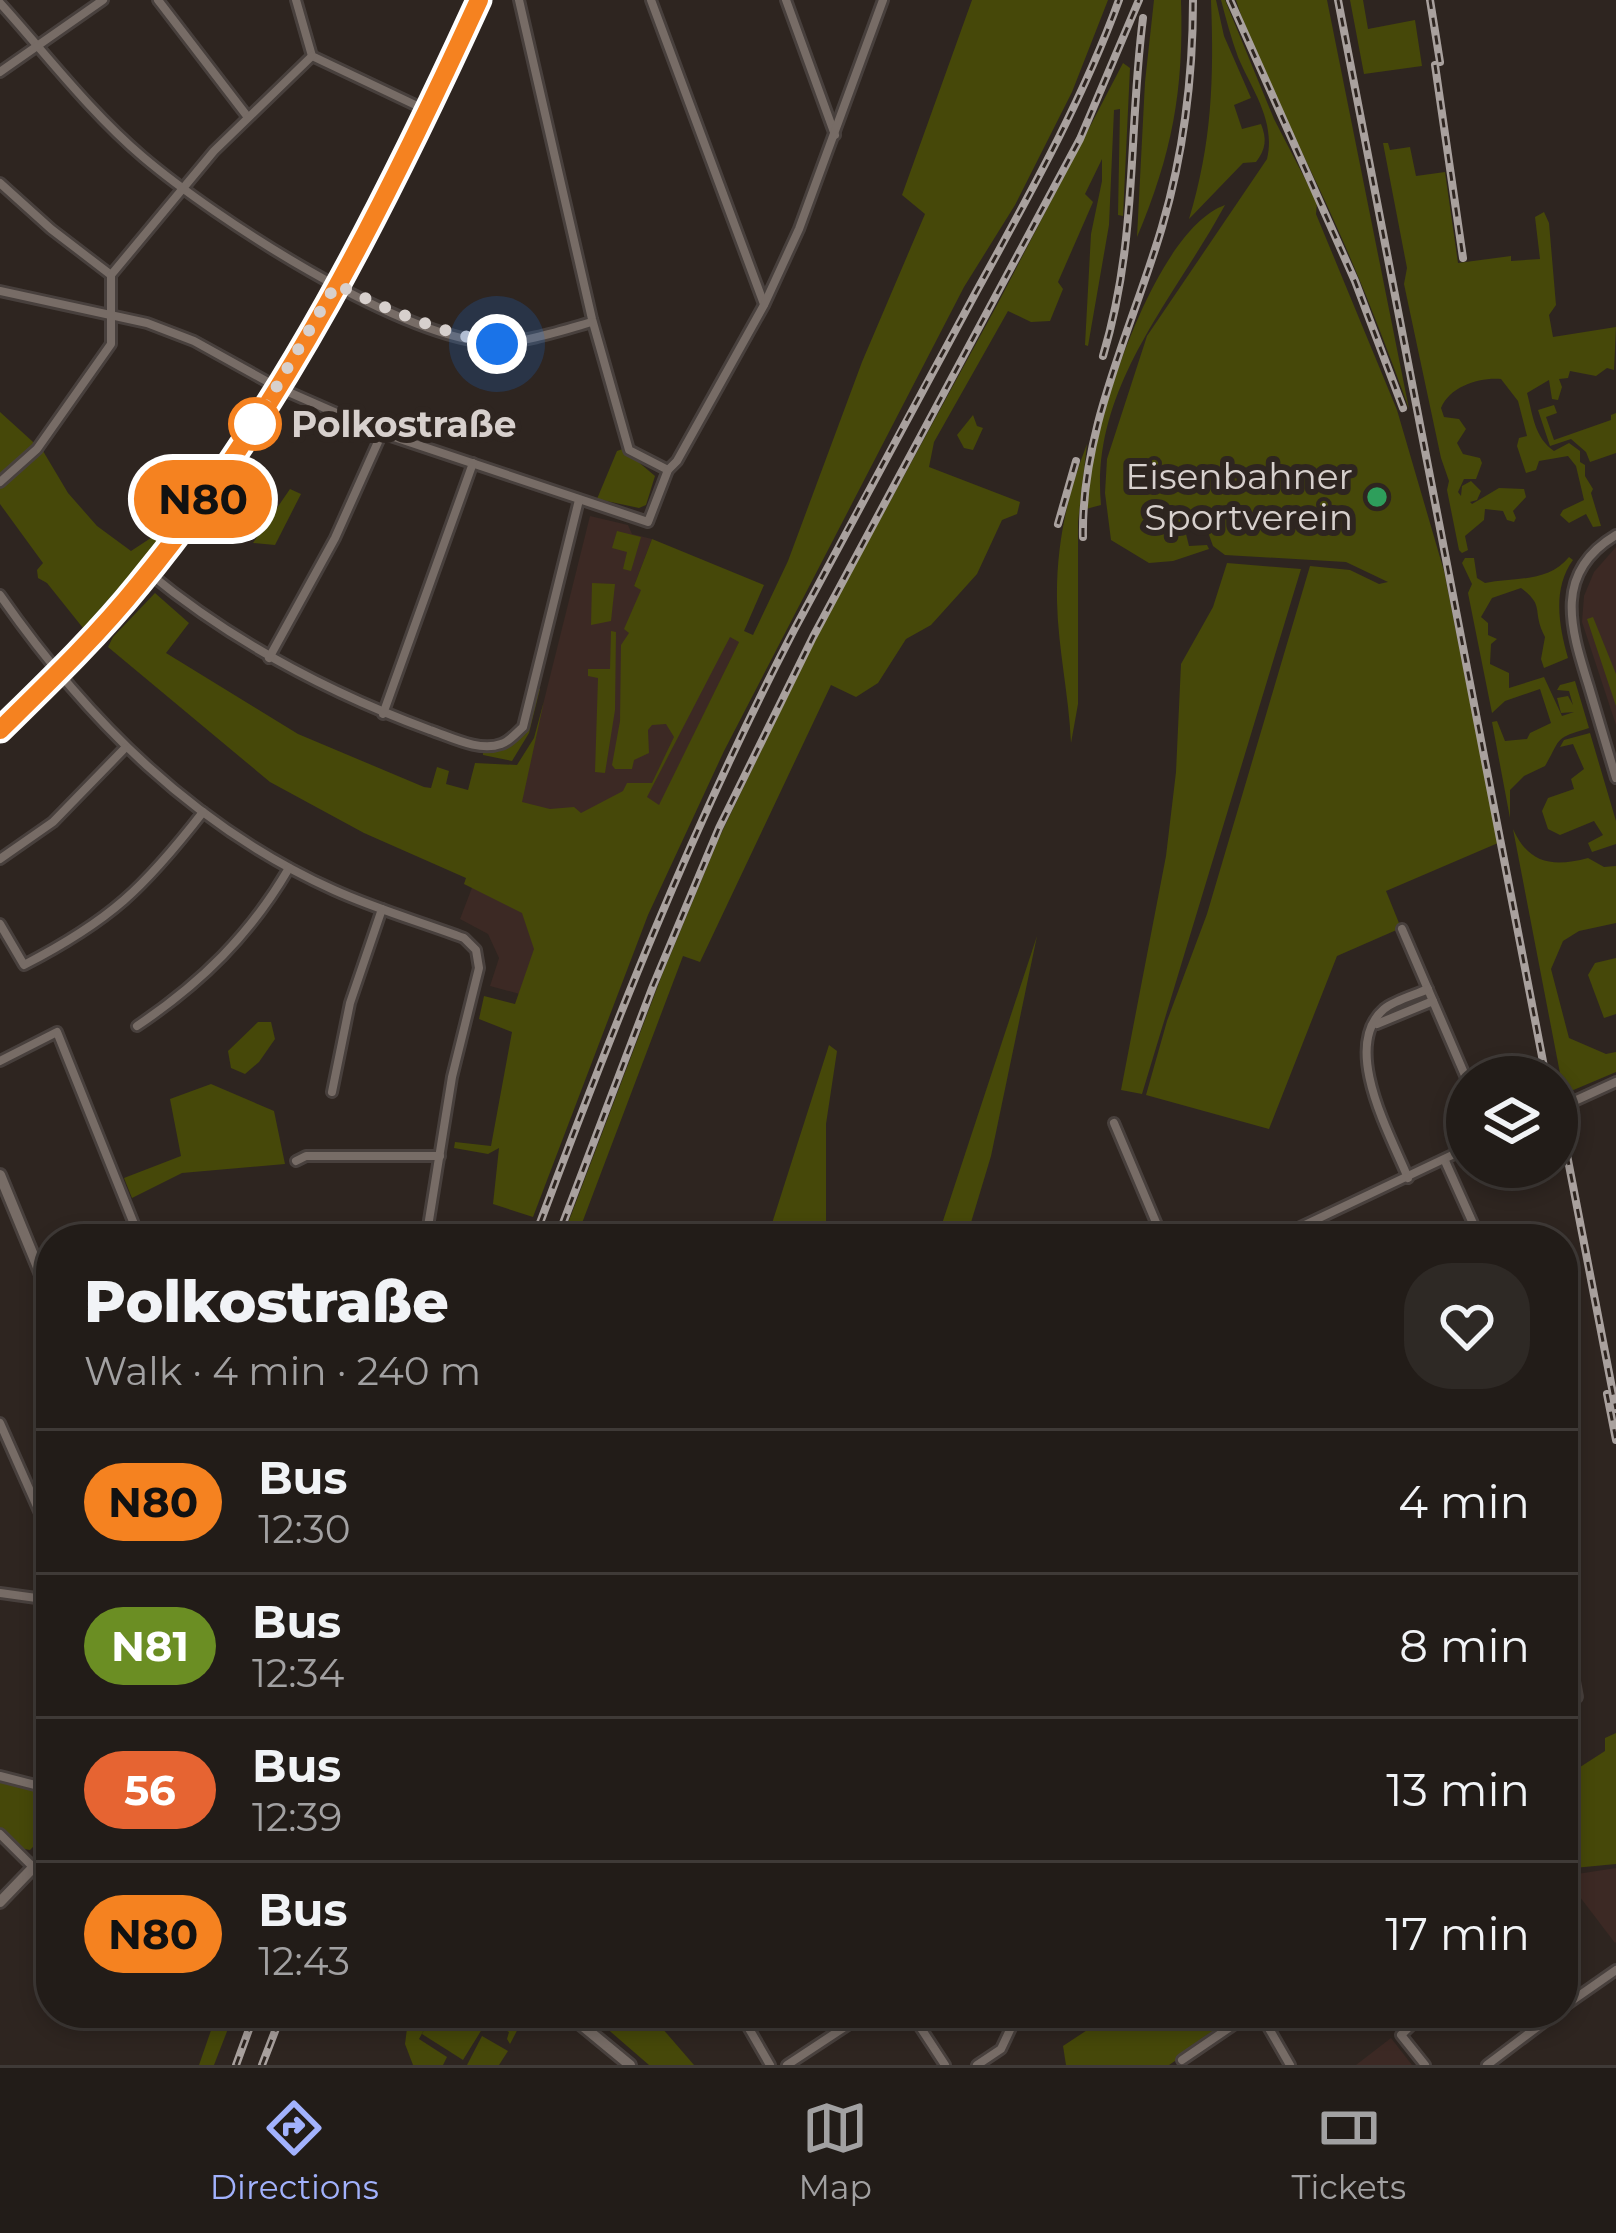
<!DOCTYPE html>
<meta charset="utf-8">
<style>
body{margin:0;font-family:Montserrat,sans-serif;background:#2e2925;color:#f1f3f6;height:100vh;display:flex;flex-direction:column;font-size:45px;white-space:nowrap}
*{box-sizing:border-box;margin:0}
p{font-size:39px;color:#a2a1a2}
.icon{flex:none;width:66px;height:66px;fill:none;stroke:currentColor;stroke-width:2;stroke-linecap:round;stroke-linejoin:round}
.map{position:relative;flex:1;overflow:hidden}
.sheet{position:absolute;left:36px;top:1224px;width:1542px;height:804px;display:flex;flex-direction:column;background:#221c18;border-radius:48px;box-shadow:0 6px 18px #0003,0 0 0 3px #3f3a37}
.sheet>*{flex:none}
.badge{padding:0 24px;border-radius:39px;font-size:42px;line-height:78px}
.buttons{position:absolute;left:1446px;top:1056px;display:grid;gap:24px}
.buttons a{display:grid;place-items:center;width:132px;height:132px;border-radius:50%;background:#221c18;box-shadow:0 6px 18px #0003,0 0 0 3px #3f3a37;font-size:60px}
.you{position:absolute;width:60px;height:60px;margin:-30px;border:9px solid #fff;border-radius:50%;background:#1a73e8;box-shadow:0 0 0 18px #1a73e833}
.map>.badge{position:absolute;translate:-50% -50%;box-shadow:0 0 0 6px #fff}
.round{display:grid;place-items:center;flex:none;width:126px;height:126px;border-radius:48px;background:#2e2925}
.overview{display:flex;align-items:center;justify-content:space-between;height:204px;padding:0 48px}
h1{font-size:57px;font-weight:800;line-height:90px}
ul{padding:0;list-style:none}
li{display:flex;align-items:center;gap:36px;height:144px;padding:0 48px;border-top:3px solid #3f3a37}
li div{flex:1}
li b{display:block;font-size:45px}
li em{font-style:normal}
li .badge{min-width:132px;font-weight:700;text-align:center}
.menu{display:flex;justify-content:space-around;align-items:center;height:168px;border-top:3px solid #3f3a37;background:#221c18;font-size:33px;color:#a2a1a2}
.menu a{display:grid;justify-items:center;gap:6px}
.menu .active{color:#a2b2fd}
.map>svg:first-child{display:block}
.education{fill:#3c2924}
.green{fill:#464809;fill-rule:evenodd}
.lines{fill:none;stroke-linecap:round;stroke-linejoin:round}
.minor-casing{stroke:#48403d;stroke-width:14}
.tertiary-casing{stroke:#48403d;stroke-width:16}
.minor{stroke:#776c66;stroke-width:8}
.tertiary{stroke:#776c66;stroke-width:10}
.rail-casing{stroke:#a9a19e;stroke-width:8}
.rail{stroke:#2e2520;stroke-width:3;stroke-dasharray:9;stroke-linecap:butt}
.line-casing{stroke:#fff;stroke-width:27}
.line{stroke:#f58220;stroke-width:18}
.walk{stroke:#d7d0cd;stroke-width:12;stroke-dasharray:0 21.6}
.stop-dot{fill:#fff;stroke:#f58220;stroke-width:6}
.leisure-dot{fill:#2e9e5b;stroke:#2e2520;stroke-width:4.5}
.labels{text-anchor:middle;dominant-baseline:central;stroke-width:12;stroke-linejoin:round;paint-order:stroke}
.stop-label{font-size:36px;font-weight:bold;fill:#d7d0cd;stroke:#2e2520;text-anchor:start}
.poi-label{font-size:36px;fill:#d7d0cd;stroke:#2e2520;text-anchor:end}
</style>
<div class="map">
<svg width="1616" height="2065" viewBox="0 0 1616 2065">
<rect width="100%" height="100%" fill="#2e2520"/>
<g class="education">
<path d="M590 516 628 525 632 534 652 539 634 586 744 632 657 811 642 821 518 805Z"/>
<path d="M1616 547V725L1582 622 1584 596 1594 572Z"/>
<path d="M473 885 528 910 544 940 527 996 490 986 499 958 488 934 460 919Z"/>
<path d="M1616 1868V1942L1615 1943 1564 1876Z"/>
<path d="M1391 2038 1412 2065H1356Z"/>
</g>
<g class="green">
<path d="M972 0H1108L1072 92 1015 205 964 287 724 751 648 915 533 1217 493 1204 499 1148 488 1154 454 1148 455 1142 491 1146 512 1032 479 1019 484 996 515 1004 534 949 522 913 464 884 466 878 364 833 270 782 108 647 113 637 155 593 189 623 166 653 298 734 424 787 431 788 437 767 449 771 446 784 468 790 475 763 517 765 534 738 544 701 522 802 550 809 574 807 581 813 623 791 627 783H652L674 737 666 724 652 725 648 730 649 753 634 760 632 769H615L612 765 620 721 621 645 629 633 624 629 641 590 634 586 652 539 764 585 744 631 753 635 788 561 862 362 925 214 902 195ZM730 637 739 642 659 805 647 797Z"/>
<path d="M1154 0H1181C1184 90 1172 154 1137 237L1145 82Z"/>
<path d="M1211 0H1216L1224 36 1251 98 1234 105 1242 129 1261 124C1267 139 1266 149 1256 162L1243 163 1189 219C1212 143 1214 79 1211 0Z"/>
<path d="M1221 0H1225L1274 119 1317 202 1316 214 1397 410 1444 571 1498 843 1386 891 1401 928 1337 956 1269 1129 1146 1095 1167 1021 1207 914 1310 566 1350 570 1379 584 1388 582 1346 562 1225 555 1213 546 1200 510 1182 518 1189 546 1207 545 1209 549 1173 561 1149 563 1111 540 1105 493 1107 459 1147 336 1267 159C1276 121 1252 90 1238 57 1231 38 1226 19 1221 0Z"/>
<path d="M1236 0H1327L1409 409C1384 339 1357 270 1326 203 1295 135 1259 71 1236 0Z"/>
<path d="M1350 0H1363L1368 29 1415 20 1422 66 1364 74Z"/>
<path d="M1123 63 1130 68 1123 216 1118 215 1120 109 1114 110 1109 225 1088 346 1085 345 1091 234 1102 181V159L1085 194 1093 202 1058 282 1063 289 1050 321 1031 322 1008 311 934 442 929 467 1020 502 1017 514 1002 520 977 574 931 625 906 639 878 683 856 697 831 685 700 962 683 956 576 1239H562L662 975 720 836 814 641 997 305Z"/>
<path d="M1383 143H1388L1390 150 1410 147 1416 176 1445 172 1458 263 1511 256V261L1540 259 1535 217 1544 212 1549 223 1556 305 1549 315 1553 337 1616 327 1614 370 1607 368 1596 376 1570 371 1568 378 1559 379 1562 387 1558 400 1552 399 1549 380 1527 393C1533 415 1534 437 1554 451L1569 443 1580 451V462L1585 465V476L1593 489 1591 493 1601 526 1593 527 1586 514 1569 523 1560 515 1563 510 1584 500 1576 466 1568 456 1539 461 1536 470 1526 473 1517 446 1519 438 1527 436 1518 401 1501 379C1480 377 1450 386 1441 408L1444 417 1459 419 1466 429 1457 443 1463 454 1480 458 1482 463 1476 479H1464L1458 492 1461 496 1462 486 1471 481 1481 491 1477 500 1470 502 1472 504 1499 488 1524 489 1526 497 1513 511 1516 518 1514 522 1507 520 1503 511 1485 509 1484 520 1465 536 1468 550 1462 553 1459 550 1447 490 1449 481 1441 458 1404 284 1407 268Z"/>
<path d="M1225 205C1173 301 1090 388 1101 505L1086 509C1089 436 1152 231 1225 205Z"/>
<path d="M1554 405 1557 413 1546 417 1554 440 1611 420V415L1616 413V453L1590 462 1586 452 1571 439 1550 446 1538 410Z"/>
<path d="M0 412 43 451 68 493 97 526 131 551 160 532 164 537 83 628 47 583 38 578 37 570 43 563 0 504Z"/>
<path d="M973 415 977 426 983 428 973 450 964 448 957 435Z"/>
<path d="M1087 444 1078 522V704L1071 743C1069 695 1058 649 1057 601 1056 546 1067 495 1087 444Z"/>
<path d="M623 449 655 476 646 505 639 508 597 499 617 451Z"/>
<path d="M290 489 301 494 275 545 253 543Z"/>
<path d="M617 531 641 537 631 571 623 569 627 552 612 548Z"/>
<path d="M1569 557 1573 560C1552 589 1559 626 1568 658L1544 668 1541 659 1545 637C1531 610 1546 607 1521 588L1492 598 1481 617 1488 623V635L1497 639 1491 644 1490 664 1509 673V688L1544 677 1562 716 1574 712 1561 713 1557 698 1568 696 1573 705 1569 691 1557 690 1560 685 1575 681 1589 728C1553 739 1562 737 1545 766L1524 776 1510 790V818L1492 722 1497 721 1505 741 1527 739 1530 733 1551 723 1540 689 1505 701 1492 713 1468 593 1472 584 1462 563 1465 558H1474L1477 578 1485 583C1514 577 1548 583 1569 557Z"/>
<path d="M1227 563 1301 569 1142 1094 1121 1090 1166 856 1176 772 1181 664 1213 607Z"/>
<path d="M592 583 615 584 611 621 591 625Z"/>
<path d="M1593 617 1616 674V706L1587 619Z"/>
<path d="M611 631 616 632 615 710 605 773 595 772 598 678 588 676V669H610Z"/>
<path d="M537 689H540L529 733 512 761 483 755V752C523 754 528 720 537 689Z"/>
<path d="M1590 733 1616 821V844L1592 852 1588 843 1603 835 1594 821 1560 835 1548 829 1542 811 1548 798 1574 789 1571 779 1584 769 1573 744 1560 747 1564 740Z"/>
<path d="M1513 829C1529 865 1554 867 1588 858L1604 867 1616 866V923L1579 931 1563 941 1551 969 1569 1038 1606 1054 1616 1052V1072L1564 1094Z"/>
<path d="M1037 936 991 1156 966 1239H937Z"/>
<path d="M1616 958V1014L1604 1018 1588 975 1595 963Z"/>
<path d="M258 1022H271L275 1039 259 1062 245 1074 231 1068 228 1051Z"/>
<path d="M829 1045 837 1051 826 1124V1239H767Z"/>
<path d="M211 1084 274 1111 285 1164 182 1173 132 1198 124 1178 181 1156 170 1099Z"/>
<path d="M1616 1733V1864L1563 1869V1778L1605 1751V1738Z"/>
<path d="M0 1781 51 1794V1828L30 1850 19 1848 0 1830Z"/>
<path d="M217 2013H229L231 2021 214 2065H199Z"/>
<path d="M409 2013H513L521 2023 510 2044 507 2039 509 2032 487 2021 463 2060 422 2034 431 2017 419 2039 447 2057 443 2065H413L405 2044Z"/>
<path d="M589 2013H649L694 2065H649Z"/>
<path d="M1113 2013H1246L1169 2065H1066L1063 2046Z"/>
<path d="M482 2036 508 2051 499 2065H467Z"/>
</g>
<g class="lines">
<g class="minor-casing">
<g id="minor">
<path d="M158 0 247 116"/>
<path d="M296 0 312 56 428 111"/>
<path d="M519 0 592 319 629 450 668 470"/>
<path d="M651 0 764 304"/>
<path d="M786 0 835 135"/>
<path d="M0 3C46 54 90 112 143 157 216 219 399 338 494 343 520 344 567 329 592 322"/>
<path d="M0 72 103 0"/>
<path d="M0 183 51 229 111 275"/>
<path d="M0 291 147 323 194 341 277 387 382 433 648 522 668 470 677 461 764 305 799 229 883 0"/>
<path d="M0 482 37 449 111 344V275L214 151 312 56"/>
<path d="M1616 535C1552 573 1571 629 1589 687 1598 718 1607 748 1616 778"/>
<path d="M149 573C234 643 327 692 430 730 451 737 479 752 501 744 509 742 516 733 523 727L579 500"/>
<path d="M0 595C87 720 194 827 334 890 376 909 421 922 464 938L476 950 479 968 452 1077 426 1239"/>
<path d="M269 658 335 538 382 433"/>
<path d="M383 714 473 463"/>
<path d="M0 859 53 822 125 748"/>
<path d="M0 924 24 965C111 920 144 888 203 812"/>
<path d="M1402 929 1467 1080"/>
<path d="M1377 1024 1433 1001"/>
<path d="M137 1026C201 983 250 935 289 868"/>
<path d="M0 1061 57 1032 140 1239"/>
<path d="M332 1092 350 1003 382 909"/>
<path d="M1557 1109 1616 1082"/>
<path d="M1114 1123 1163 1239"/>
<path d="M296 1161 306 1156H440"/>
<path d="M1445 1161 1480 1239"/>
<path d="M1408 1178C1391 1136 1340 1047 1384 1009 1395 1000 1415 995 1428 989"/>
<path d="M1275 1239 1467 1148"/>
<path d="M0 1423 39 1511 48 1512 51 1518"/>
<path d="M0 1593 51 1600"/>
<path d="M48 1599 51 1587"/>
<path d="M1563 1623 1577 1697"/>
<path d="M0 1776 51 1789"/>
<path d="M0 1834 33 1867"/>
<path d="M1563 2007 1616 1970"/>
<path d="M740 2013 770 2065"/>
<path d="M911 2013 945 2065"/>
<path d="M1260 2013 1290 2065"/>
<path d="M1424 2013 1401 2035 1425 2065"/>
<path d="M1182 2060 1251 2013"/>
<path d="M787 2065 866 2013"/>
<path d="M977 2065 1001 2049 1018 2013"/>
<path d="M1487 2065 1556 2013"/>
</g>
</g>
<g class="tertiary-casing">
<g id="tertiary">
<path d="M0 730C48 683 96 636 139 584 282 413 386 201 480 0"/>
<path d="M0 1175 51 1299"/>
<path d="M0 1902 51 1849"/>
<path d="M567 2013 630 2065"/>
</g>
</g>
<use href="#minor" class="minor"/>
<use href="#tertiary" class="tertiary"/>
<g class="rail-casing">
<g id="rail">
<path d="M1230 0 1355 281 1403 408"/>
<path d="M1338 0 1546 1077"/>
<path d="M1430 0 1440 62"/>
<path d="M1435 65 1463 258"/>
<path d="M1103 356C1138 239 1128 135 1143 18"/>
<path d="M1058 524 1076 461"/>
<path d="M1083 537C1081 429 1132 329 1162 227 1184 152 1193 78 1193 0"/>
<path d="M1557 1103 1616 1409"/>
<path d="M534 1239C611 1032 692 826 794 630 854 517 914 405 975 294 1027 199 1082 102 1119 0"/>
<path d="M557 1239 653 986 719 828 813 637 1080 139 1139 0"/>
<path d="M1607 1394 1616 1440"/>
<path d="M236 2065 255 2013"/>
<path d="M262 2065 282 2013"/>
</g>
</g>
<use href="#rail" class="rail"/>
</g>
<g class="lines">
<g class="line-casing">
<path id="line" d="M0 730C48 683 97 636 139 584 282 411 386 203 479 0"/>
</g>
<use href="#line" class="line"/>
<path class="walk" d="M255 424 336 284C388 310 439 332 497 344"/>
</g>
<circle class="stop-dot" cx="255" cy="424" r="24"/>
<circle class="leisure-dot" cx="1377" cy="497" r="12"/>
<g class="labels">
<g class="stop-label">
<text x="291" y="424">Polkostraße</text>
</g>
<g class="poi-label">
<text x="1353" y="476">Eisenbahner<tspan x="1353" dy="41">Sportverein</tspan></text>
</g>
</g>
</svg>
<div class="buttons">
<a><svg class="icon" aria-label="layers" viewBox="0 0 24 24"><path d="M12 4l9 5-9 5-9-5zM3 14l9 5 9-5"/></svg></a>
</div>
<div class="you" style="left:497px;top:344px"></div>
<b class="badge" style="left:203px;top:499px;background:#f58220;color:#111">N80</b>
<section class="sheet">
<div class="overview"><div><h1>Polkostraße</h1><p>Walk · 4 min · 240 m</p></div><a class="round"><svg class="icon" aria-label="heart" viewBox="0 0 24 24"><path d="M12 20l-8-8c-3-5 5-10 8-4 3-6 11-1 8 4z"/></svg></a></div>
<ul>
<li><span class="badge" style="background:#f58220;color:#111">N80</span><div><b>Bus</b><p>12:30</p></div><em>4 min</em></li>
<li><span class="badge" style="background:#6b8e23;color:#fff">N81</span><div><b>Bus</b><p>12:34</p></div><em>8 min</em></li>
<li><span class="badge" style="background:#e66432;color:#fff">56</span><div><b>Bus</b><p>12:39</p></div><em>13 min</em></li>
<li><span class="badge" style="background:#f58220;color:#111">N80</span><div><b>Bus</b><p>12:43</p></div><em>17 min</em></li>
</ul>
</section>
</div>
<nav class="menu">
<a class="active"><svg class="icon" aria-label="directions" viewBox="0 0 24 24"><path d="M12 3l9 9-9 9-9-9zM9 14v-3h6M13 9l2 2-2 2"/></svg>Directions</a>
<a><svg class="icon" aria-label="map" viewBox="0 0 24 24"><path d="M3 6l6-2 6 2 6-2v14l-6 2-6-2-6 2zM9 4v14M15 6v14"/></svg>Map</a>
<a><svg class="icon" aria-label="tickets" viewBox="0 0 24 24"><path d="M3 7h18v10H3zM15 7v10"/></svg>Tickets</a>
</nav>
